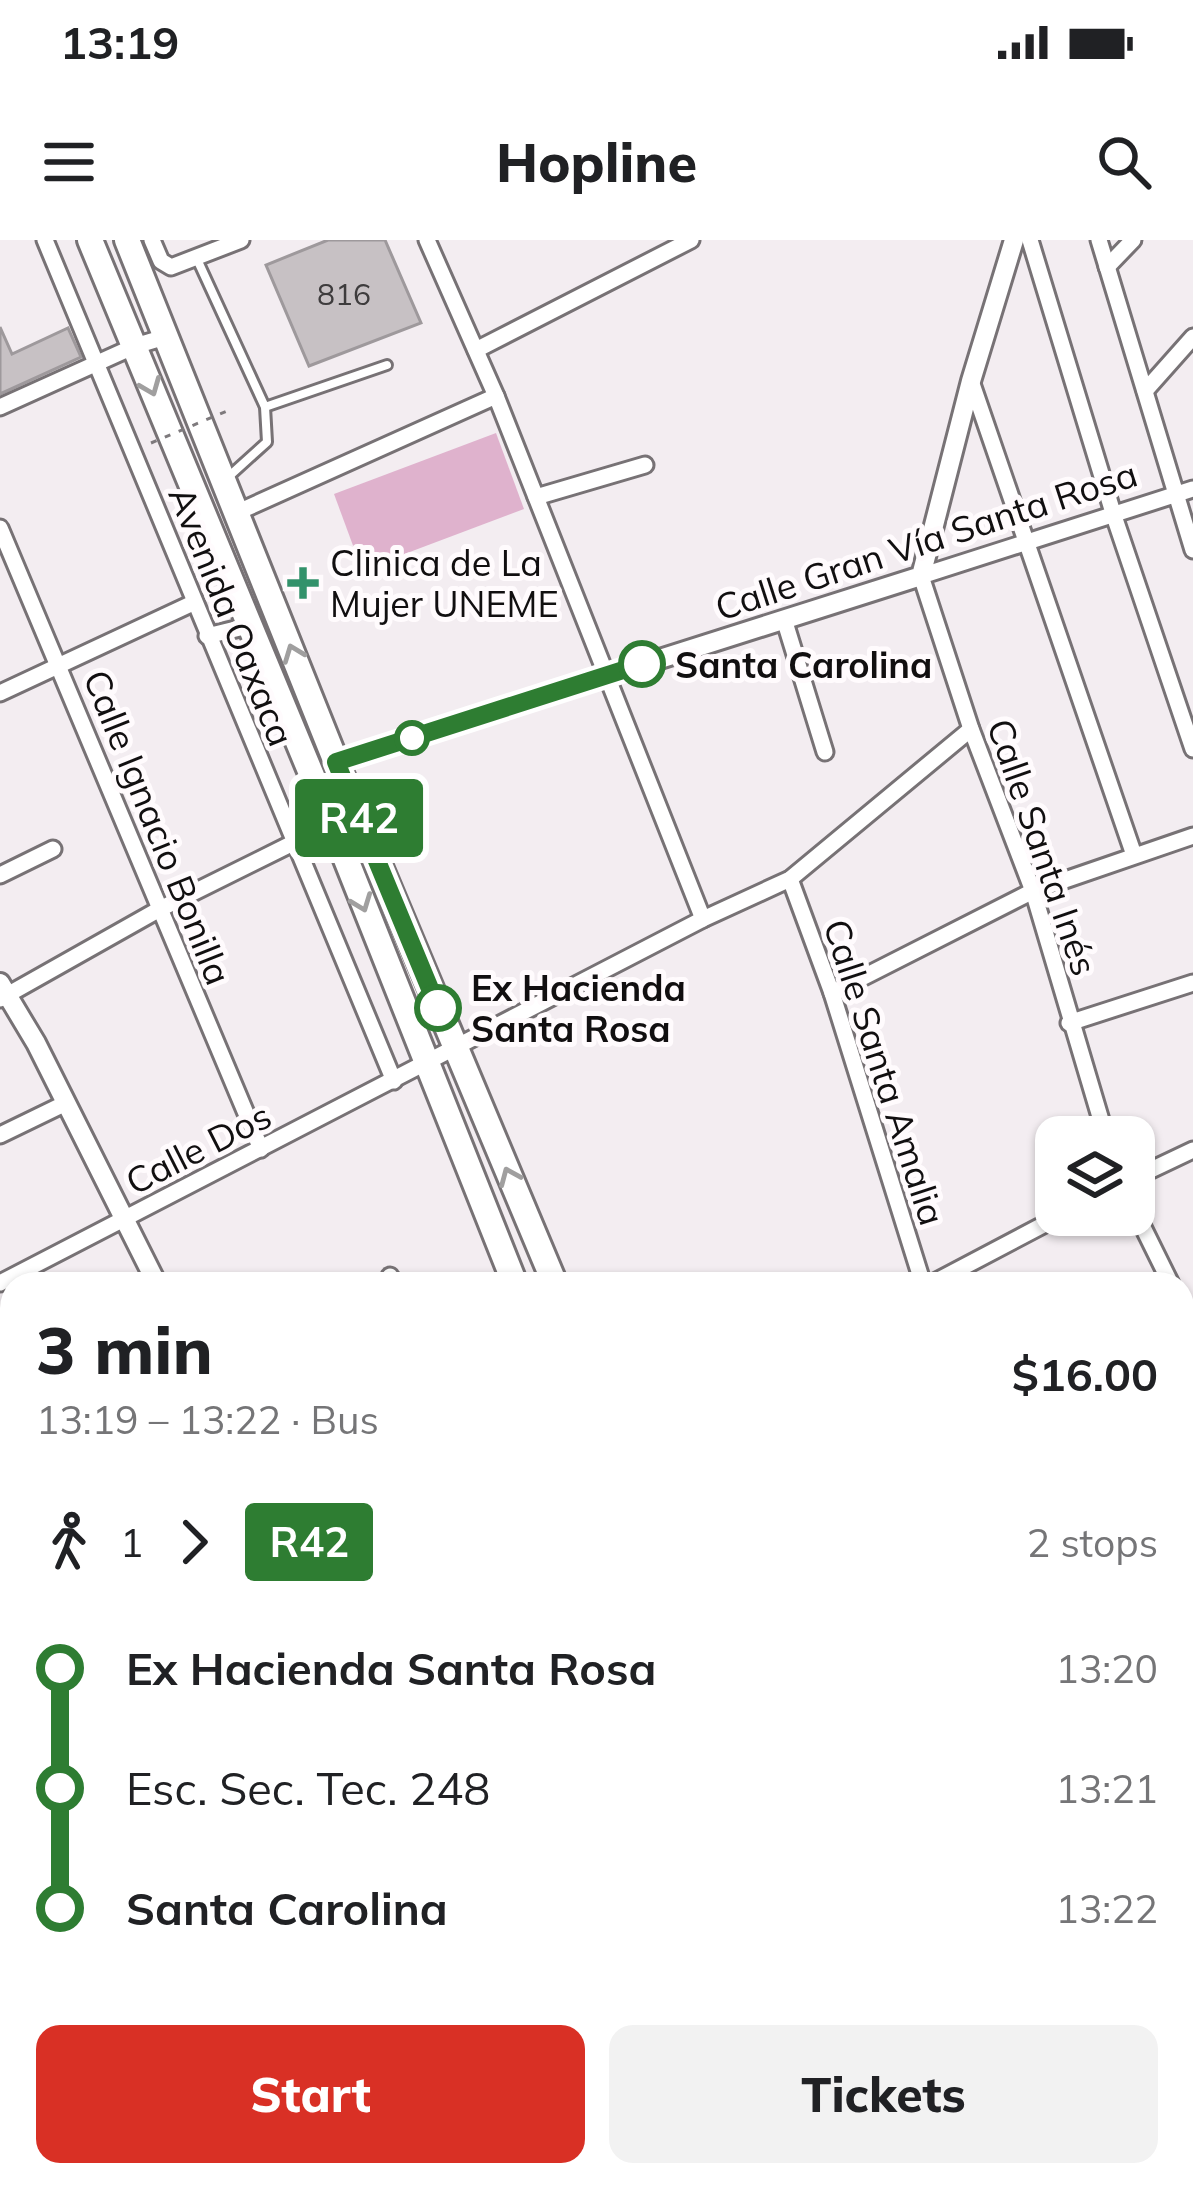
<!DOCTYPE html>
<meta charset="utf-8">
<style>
body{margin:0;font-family:Mulish,sans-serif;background:#f2f2f2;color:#202124;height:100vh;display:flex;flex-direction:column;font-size:45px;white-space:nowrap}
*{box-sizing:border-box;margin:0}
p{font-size:39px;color:#757577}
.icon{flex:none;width:66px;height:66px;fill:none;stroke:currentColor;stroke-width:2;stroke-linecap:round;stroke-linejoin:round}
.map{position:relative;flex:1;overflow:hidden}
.drawer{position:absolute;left:0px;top:1032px;width:1194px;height:915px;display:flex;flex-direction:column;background:#fff;border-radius:36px 36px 0 0;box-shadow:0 3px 9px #0004}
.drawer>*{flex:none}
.badge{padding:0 24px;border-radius:9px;font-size:42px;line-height:78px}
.tools{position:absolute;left:1035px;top:876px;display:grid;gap:24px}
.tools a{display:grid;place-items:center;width:120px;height:120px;border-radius:24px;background:#fff;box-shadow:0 3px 9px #0004;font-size:60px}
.map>.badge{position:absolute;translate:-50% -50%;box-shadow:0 0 0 6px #fff}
.legs{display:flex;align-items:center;gap:18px;height:132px;padding:0 36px;font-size:39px}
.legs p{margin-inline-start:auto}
.head{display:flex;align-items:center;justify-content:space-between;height:204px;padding:0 36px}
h1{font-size:66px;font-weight:800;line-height:90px}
.primary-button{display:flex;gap:24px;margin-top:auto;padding:24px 36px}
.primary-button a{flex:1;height:138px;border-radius:24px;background:#d93025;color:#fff;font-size:48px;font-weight:800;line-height:138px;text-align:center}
.primary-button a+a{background:#f2f2f2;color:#202124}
ul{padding:0 36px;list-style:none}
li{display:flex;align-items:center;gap:42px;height:120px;font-size:45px}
li i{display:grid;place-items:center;width:18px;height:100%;margin:0 15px;background:currentColor}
li i::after{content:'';width:30px;height:30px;margin:-15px;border:9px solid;border-radius:50%;background:#fff}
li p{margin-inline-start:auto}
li:first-child i{background:linear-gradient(#0000 50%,currentColor 0)}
li:last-child i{background:linear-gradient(currentColor 50%,#0000 0)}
.status{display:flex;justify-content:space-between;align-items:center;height:84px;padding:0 60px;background:#fff;direction:ltr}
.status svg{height:33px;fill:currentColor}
header{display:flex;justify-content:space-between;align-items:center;height:156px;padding:0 36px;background:#fff;font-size:54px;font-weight:800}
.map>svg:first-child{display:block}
.green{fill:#dfb2cd}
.building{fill:#c7c1c4;stroke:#9e999c;stroke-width:3}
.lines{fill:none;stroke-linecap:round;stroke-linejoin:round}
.service-casing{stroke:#777275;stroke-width:14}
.minor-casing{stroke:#777275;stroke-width:21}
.tertiary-casing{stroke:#777275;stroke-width:24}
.trunk-casing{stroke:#777275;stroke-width:30}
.path{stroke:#7e7a7d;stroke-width:3;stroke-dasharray:6 9;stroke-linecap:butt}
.service{stroke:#fff;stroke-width:8}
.minor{stroke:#fff;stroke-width:15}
.tertiary{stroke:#fff;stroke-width:18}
.trunk{stroke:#fff;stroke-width:24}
.path-bridge{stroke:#7e7a7d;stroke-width:3;stroke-dasharray:6 9;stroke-linecap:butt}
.oneway{stroke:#a09f9f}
.line-1-casing{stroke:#fff;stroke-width:27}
.line-1{stroke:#2e7d32;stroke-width:18}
.poi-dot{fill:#33926b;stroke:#fffbfd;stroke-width:4.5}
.stop-1-dot{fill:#fff;stroke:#2e7d32;stroke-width:6}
.labels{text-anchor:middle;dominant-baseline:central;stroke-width:10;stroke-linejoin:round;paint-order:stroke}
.number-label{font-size:30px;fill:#3e3c3d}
.street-label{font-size:36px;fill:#110f10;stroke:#fffbfd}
.poi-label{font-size:36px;fill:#110f10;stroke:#fffbfd;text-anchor:start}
.stop-label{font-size:36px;font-weight:bold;fill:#110f10;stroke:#fffbfd;text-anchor:start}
</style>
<div class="status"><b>13:19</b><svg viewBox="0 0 49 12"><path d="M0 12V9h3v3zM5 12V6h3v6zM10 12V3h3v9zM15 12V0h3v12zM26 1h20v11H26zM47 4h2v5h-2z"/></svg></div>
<header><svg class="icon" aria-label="menu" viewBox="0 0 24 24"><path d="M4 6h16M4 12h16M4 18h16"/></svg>Hopline<svg class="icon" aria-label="search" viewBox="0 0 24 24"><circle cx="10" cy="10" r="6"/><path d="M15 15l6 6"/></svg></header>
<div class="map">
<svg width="1193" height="1945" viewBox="0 0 1193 1945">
<rect width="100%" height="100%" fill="#f3edf1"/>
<path class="green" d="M496 193 524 269 362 330 334 254Z"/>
<g class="building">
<path d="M328 0H385L421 83 309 126 266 25Z"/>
<path d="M0 87 12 114 68 88 81 117 0 154Z"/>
</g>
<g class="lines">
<g class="service-casing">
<g id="service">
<path d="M196 17 265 167 267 202 226 239"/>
<path d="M265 167 387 125"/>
</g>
</g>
<g class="minor-casing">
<g id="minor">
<path d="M45 0 394 841"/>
<path d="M152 0 161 21 171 27 241 0"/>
<path d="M427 0 496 156 703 679"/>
<path d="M1030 0 1114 276 1193 509"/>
<path d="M1099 0 1193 310"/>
<path d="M1107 27 1133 0"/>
<path d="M476 110 691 0"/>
<path d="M971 141 1134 615"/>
<path d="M1145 151 1193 97"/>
<path d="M0 167 135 106 165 97"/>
<path d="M536 257 645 225"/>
<path d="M238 272 496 156"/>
<path d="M0 288 261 909"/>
<path d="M784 379 825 512"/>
<path d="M207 396 248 386"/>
<path d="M0 453 193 363"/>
<path d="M0 635 53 609"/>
<path d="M790 639 832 753 923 1044"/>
<path d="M832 753 1033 651 1193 596"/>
<path d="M0 759 158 670 293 603"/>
<path d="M1069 783 1193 743"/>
<path d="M0 895 66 863"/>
<path d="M1106 897 1033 651 971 489 921 336 1193 249"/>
<path d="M1134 938 1193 910"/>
<path d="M1134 969 1171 1044"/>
<path d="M390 1036 392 1044"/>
<path d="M0 1043 703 679 790 639 971 489"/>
<path d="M931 1044 1062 975"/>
<path d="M1182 1065 1193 1087"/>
<path d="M0 1106 12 1119"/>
<path d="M1182 1106 1193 1101"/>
<path d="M1182 1277 1193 1282"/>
<path d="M0 1361 12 1355"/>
<path d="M1182 1502 1193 1494"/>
<path d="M0 1533 12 1527"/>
<path d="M1182 1639 1193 1633"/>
<path d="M1182 1755 1193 1753"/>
<path d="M0 1786 12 1814"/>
<path d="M1182 1859 1193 1886"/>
<path d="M0 1932 12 1927"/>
<path d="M64 1935 68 1945"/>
<path d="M221 1935 225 1945"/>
<path d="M377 1935 381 1945"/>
<path d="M535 1935 539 1945"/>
</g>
</g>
<g class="tertiary-casing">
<g id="tertiary">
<path d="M336 522 921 336 971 141 1014 0"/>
<path d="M0 743 36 803 157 1044"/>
<path d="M617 1935 622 1945"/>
</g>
</g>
<g class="trunk-casing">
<g id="trunk">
<path d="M90 0 332 584 515 1044"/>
<path d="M127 0 336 522 555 1044"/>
<path d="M890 1935 894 1945"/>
<path d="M927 1935 931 1945"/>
</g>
</g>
<path class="path" d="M0 1456 12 1451"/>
<use href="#service" class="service"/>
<use href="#minor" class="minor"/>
<use href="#tertiary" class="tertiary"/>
<use href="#trunk" class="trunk"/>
<path class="path-bridge" d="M151 203 227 171"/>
</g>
<defs><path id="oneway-chevron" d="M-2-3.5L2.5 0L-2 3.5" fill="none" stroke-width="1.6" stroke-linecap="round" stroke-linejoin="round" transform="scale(3)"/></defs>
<g class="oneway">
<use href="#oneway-chevron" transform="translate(151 147) rotate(68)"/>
<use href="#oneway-chevron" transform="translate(293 413) rotate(-111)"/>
<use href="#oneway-chevron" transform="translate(362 663) rotate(69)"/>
<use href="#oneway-chevron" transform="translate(509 936) rotate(-113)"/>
</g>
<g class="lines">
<g class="line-1-casing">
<path id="line-1" d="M438 768 336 522 642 424"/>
</g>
<use href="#line-1" class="line-1"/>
</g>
<path class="poi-dot" d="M297 325h12v12h12v12h-12v12h-12v-12h-12v-12h12z"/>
<g class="stop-1-dot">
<circle cx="642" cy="424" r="21"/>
<circle cx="412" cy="498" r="15"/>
<circle cx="438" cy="768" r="21"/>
</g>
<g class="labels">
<g class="number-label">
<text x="344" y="54">816</text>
</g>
<g class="street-label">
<text transform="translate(926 300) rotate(-18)">Calle Gran Vía Santa Rosa</text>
<text transform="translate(232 376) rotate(68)">Avenida Oaxaca</text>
<text transform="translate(158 587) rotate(68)">Calle Ignacio Bonilla</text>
<text transform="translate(1043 607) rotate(71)">Calle Santa Inés</text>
<text transform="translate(885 832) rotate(72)">Calle Santa Amalia</text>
<text transform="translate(198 908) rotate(-27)">Calle Dos</text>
</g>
<g class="poi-label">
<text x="330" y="322">Clinica de La<tspan x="330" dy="41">Mujer UNEME</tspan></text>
</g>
<g class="stop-label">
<text x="675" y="424">Santa Carolina</text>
<text x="471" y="747">Ex Hacienda<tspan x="471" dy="41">Santa Rosa</tspan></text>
</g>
</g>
</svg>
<div class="tools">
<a><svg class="icon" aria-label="layers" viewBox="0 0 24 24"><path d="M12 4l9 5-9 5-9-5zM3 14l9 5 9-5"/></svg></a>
</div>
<b class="badge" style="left:359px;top:578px;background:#2e7d32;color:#fff">R42</b>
<section class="drawer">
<div class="head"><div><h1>3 min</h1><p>13:19 – 13:22 · Bus</p></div><b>$16.00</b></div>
<div class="legs"><svg class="icon" aria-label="walk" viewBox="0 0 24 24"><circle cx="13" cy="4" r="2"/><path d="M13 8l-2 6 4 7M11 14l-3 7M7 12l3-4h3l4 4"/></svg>1<svg class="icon" aria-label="forward" viewBox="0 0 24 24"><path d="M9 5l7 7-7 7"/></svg><b class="badge" style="background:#2e7d32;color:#fff">R42</b><p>2 stops</p></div>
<ul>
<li><i style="color:#2e7d32"></i><b>Ex Hacienda Santa Rosa</b><p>13:20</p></li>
<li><i style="color:#2e7d32"></i><span>Esc. Sec. Tec. 248</span><p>13:21</p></li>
<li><i style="color:#2e7d32"></i><b>Santa Carolina</b><p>13:22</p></li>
</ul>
<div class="primary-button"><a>Start</a><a>Tickets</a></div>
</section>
</div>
